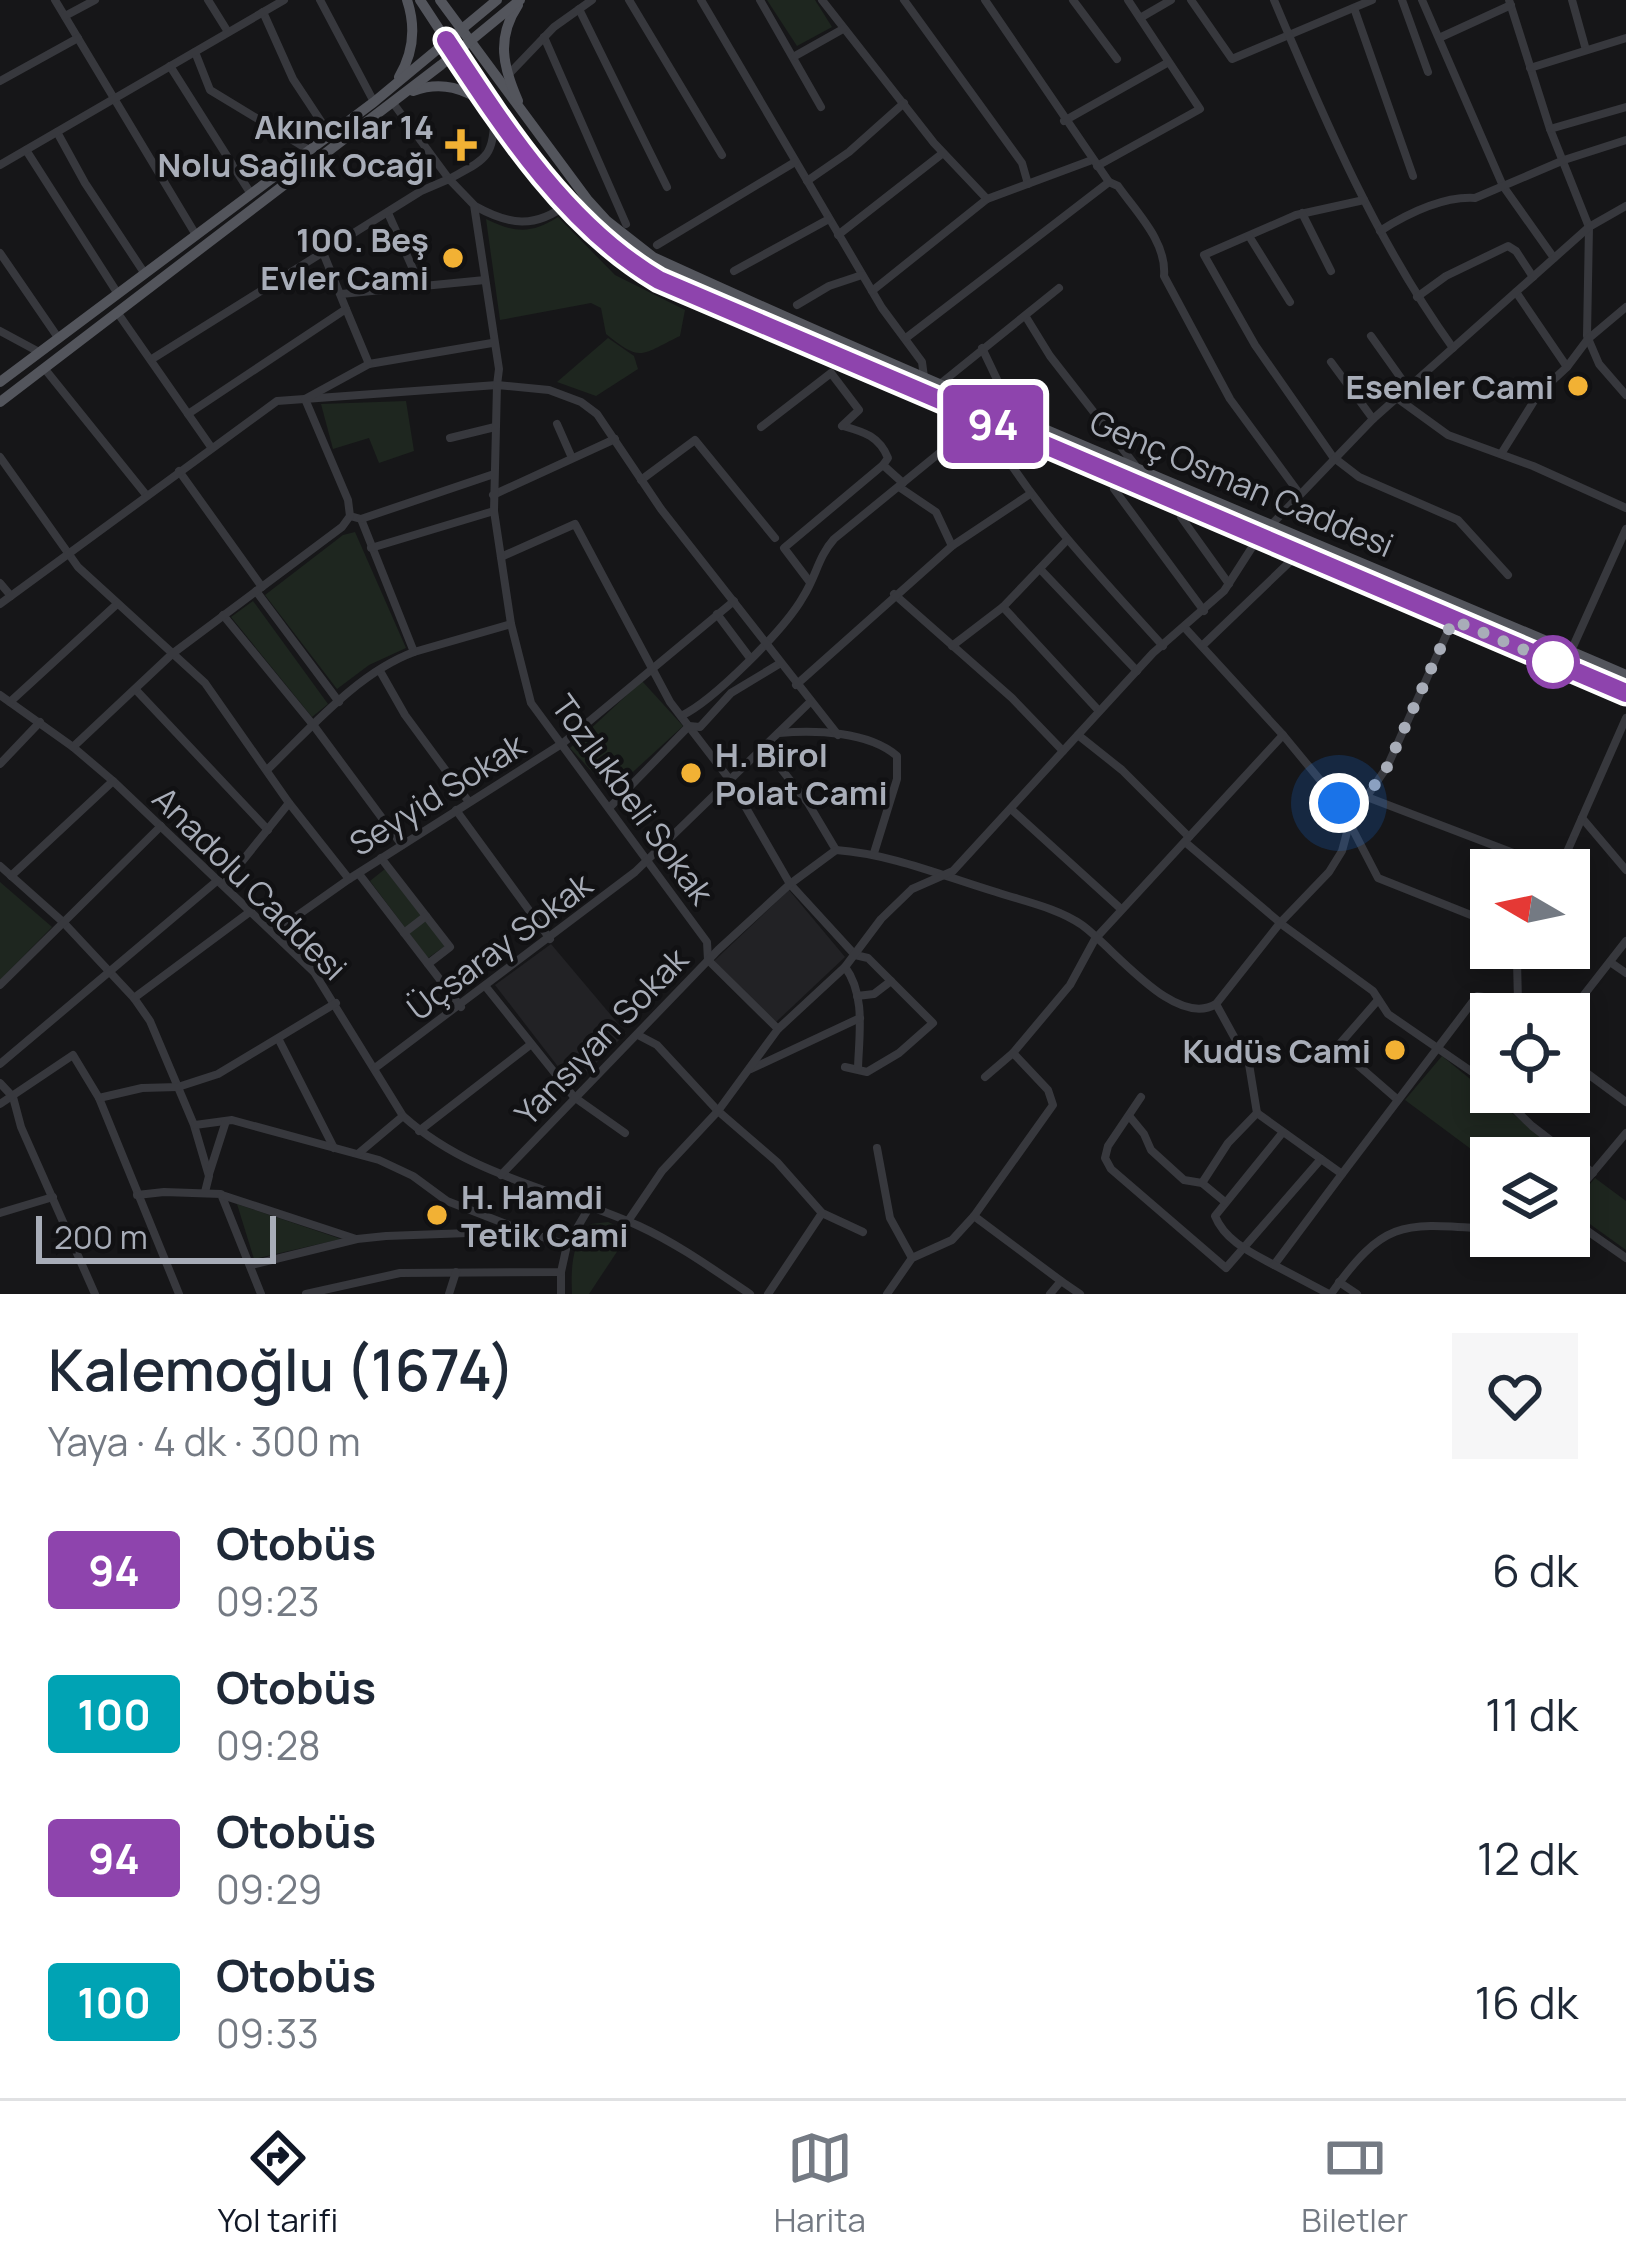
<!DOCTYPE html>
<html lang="tr">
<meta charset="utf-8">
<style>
body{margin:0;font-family:Manrope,sans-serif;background:#f6f6f7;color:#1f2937;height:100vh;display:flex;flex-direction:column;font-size:45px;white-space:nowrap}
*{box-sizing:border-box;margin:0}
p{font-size:39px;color:#747a83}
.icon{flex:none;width:66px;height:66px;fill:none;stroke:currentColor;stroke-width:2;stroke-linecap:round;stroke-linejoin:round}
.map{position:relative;height:1294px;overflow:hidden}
.details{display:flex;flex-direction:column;background:#fff;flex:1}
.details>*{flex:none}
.badge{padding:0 24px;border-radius:9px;font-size:42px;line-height:78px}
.needle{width:78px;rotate:279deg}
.fabs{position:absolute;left:1470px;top:849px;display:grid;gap:24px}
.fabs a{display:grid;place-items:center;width:120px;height:120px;border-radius:0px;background:#fff;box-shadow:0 6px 18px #0003;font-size:60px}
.scale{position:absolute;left:36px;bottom:30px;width:240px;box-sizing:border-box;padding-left:12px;border:6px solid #a8adb8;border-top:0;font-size:33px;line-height:42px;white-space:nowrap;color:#a8adb8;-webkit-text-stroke:9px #111113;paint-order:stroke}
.you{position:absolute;width:60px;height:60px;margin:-30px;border:9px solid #fff;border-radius:50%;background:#1a73e8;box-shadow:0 0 0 18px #1a73e833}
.map>.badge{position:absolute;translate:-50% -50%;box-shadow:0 0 0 6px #fff}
.round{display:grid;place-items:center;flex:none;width:126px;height:126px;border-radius:0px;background:#f6f6f7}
.head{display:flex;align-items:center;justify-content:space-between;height:204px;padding:0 48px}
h1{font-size:57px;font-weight:600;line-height:90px}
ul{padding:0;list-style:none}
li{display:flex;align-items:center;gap:36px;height:144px;padding:0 48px}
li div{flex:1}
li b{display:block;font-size:45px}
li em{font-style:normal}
li .badge{min-width:132px;font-weight:700;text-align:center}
.tab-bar{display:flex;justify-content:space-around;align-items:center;height:168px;border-top:3px solid #e0e1e3;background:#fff;font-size:33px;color:#747a83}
.tab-bar a{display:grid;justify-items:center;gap:6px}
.tab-bar .selected{color:#111827}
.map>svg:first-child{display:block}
.built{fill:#222225}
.green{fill:#1e261f}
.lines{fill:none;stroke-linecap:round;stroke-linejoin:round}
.minor{stroke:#37383d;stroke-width:8}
.major{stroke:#53555c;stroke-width:10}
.line-casing{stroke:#fff;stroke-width:27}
.line{stroke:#8e44ad;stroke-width:18}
.walk{stroke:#a8adb8;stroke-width:12;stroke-dasharray:0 21.6}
.poi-dot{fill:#f2b134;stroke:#111113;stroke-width:4.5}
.stop-dot{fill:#fff;stroke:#8e44ad;stroke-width:6}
.labels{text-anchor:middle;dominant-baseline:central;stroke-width:9;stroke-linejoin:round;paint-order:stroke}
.poi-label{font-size:33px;font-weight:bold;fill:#a8adb8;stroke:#111113;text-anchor:end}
.street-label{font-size:33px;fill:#a8adb8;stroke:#111113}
</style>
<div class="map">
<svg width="1626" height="1294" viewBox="0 0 1626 1294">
<rect width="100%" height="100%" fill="#161618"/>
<g class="built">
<path d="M789 890 845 957 776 1022 714 961Z"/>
<path d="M551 944 626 1033 573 1086 495 985Z"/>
</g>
<g class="green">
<path d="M767 0H815L832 27 797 46Z"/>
<path d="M558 217 615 275 685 310 680 336C640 355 642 363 606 334L601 308 591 303 500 320 486 219C514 233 532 234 558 217Z"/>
<path d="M608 338 634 356 638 369 596 396 557 382Z"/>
<path d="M406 401 414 451 379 463 369 438 333 449 321 404Z"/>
<path d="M355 532 406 648 369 665 337 689 265 595 343 535Z"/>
<path d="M253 601 328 704 312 717 231 617Z"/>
<path d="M642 681 683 726 611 792 570 748Z"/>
<path d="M385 869 445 946 428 958 370 881Z"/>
<path d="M0 882 52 927 0 980Z"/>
<path d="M1442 1056 1567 1158H1491V1164L1405 1100Z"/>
<path d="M1595 1178 1626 1201V1250L1569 1209Z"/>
<path d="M237 1204 341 1239 254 1259Z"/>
<path d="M608 1222 630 1232 589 1294H572C571 1268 571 1243 591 1224Z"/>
</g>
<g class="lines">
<g class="minor">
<path d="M55 0 196 235"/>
<path d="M208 0 228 32"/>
<path d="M320 0 374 102"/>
<path d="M629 0 722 155"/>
<path d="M701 0 882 308 922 362 924 377"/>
<path d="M760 0 821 107"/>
<path d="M822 0 934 143 987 199 872 291"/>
<path d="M904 0 1022 163 1028 184"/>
<path d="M1073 0 1117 59"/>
<path d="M1191 0 1232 59 1372 0"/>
<path d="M1274 0C1325 121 1376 241 1453 348"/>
<path d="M1402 0 1428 72"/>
<path d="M1422 0 1503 186 1554 258"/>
<path d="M1509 0 1550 129 1589 227 1587 336 1599 364 1626 395"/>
<path d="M1572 0 1586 50"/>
<path d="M1354 8 1413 176"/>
<path d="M579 9 667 187"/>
<path d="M263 12 293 79 330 135"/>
<path d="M65 16 95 0"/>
<path d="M1140 18 1171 0"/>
<path d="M544 37 626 224"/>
<path d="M1439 38 1511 5"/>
<path d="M195 52 210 90 309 150"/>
<path d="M795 56 843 29"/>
<path d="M170 66 251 194"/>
<path d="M1530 68 1626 38"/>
<path d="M508 75 554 27 592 0"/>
<path d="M0 81 78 38"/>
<path d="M393 103 449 179C484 160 495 158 494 115"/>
<path d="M1064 121 1167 63"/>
<path d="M1550 129 1626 107"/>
<path d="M57 132 85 183 145 274"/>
<path d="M26 150 118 294"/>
<path d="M0 165 284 0"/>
<path d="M1097 166 1200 109 1128 0"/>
<path d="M807 181 849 152 904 103"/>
<path d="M1109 182 1118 186C1137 213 1167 242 1164 276L1230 399 1299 493"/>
<path d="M987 199 1092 160"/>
<path d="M1364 200 1296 215 1204 255 1255 345 1333 457 1359 477 1458 520 1508 575"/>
<path d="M475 206C509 225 535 229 567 204"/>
<path d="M388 213 421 287"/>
<path d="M1302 213 1331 271"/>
<path d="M1380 231C1407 214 1442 196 1475 198L1564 160 1626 140"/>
<path d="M838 235 943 153"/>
<path d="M1249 236 1290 302"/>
<path d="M657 245 795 162"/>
<path d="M0 253 59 339"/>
<path d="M324 255 346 309"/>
<path d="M734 271 829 219"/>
<path d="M1516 292 1567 367"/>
<path d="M341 294 485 280"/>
<path d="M1417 297 1446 276 1508 246 1516 251 1533 277"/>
<path d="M797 305 829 286 862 275"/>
<path d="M117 312 211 447"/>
<path d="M1026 317 1050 356 1135 465"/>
<path d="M0 331 39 352"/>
<path d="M1371 336 1408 388"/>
<path d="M906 338 1109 182 985 0"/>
<path d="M982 348 1002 390V413"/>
<path d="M1331 362 1373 419"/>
<path d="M369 364 492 343"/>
<path d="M44 368 147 496"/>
<path d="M940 384 1059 288"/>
<path d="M1397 398 1448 435 1533 466 1626 508"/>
<path d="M984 421C1032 506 1098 574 1163 646"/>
<path d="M557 424 572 458"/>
<path d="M843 426C864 432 879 436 888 458L883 465"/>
<path d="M761 427 831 373 859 410 842 426"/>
<path d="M450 438 495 427"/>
<path d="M1501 454 1539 393 1567 367 1588 339 1626 307"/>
<path d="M0 457 78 567 205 683 289 803 349 879"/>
<path d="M179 471 262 587"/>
<path d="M641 480 695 440 775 538"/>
<path d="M899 487 936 512 952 546"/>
<path d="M1114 489 1204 611"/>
<path d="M493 495 615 439"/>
<path d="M1184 506 1181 517 1229 584"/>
<path d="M350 516 361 519 414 652 511 624"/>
<path d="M361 519 494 474"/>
<path d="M1273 523 1373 419 1589 227 1626 206"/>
<path d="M371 548 494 511"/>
<path d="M501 557 575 524 670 702 730 780 790 884 855 955 868 958 933 1023 899 1053 867 1072 845 1067"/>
<path d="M1040 569 1137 671"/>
<path d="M809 581 784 548 883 465 903 483"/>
<path d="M0 583 11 596"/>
<path d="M256 591 339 702"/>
<path d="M894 594 1012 698 1063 751"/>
<path d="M0 604 277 401 497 385 499 369 474 205 449 179 421 191 152 359"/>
<path d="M1003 607 1099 711"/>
<path d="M717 614 750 658"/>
<path d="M223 615 314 726 402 845"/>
<path d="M1185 628 1283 735 1339 803 1378 878 1491 923"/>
<path d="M952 646 1003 607 1067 540"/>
<path d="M1202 646 1298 554"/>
<path d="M1571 651 1626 529"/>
<path d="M380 671 405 715 469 802"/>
<path d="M796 685 952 546 1030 494"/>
<path d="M136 690 268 830"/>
<path d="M0 695 73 747 113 781 314 972 403 1116C471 1177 557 1189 639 1226 678 1244 714 1270 750 1294"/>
<path d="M10 702 117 604"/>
<path d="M681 716C713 701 785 629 803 597 816 577 818 557 834 539L981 419"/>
<path d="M779 733C815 730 868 731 897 756V779L874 853"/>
<path d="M1078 735 1122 770 1189 837"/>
<path d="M73 747 172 654 342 527 350 516 348 500 305 399 369 364 346 309 188 414"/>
<path d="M764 747 808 803 836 850"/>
<path d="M0 764 40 722"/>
<path d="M267 770C310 729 357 673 414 652"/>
<path d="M1367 797 1558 870"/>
<path d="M611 806 689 726 700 727 731 693 779 664"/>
<path d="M1011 809 1121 909"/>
<path d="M456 810 550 939"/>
<path d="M1582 818 1626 870"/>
<path d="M1185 842 1284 926 1373 991 1388 1014 1491 1085"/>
<path d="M381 858 450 947 428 964"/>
<path d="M0 866 63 922 134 998 150 1021 194 1125 209 1176 205 1192"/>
<path d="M1559 870 1626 718"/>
<path d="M359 874 461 1007"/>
<path d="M11 876 113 781"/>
<path d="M223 885 289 803"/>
<path d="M274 932 349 879 563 743 734 601"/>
<path d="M404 933 426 916"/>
<path d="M1610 962 1626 973"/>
<path d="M845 967C866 995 859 1035 858 1068"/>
<path d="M0 985 161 826"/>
<path d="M486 987 574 1097 625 1133"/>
<path d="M857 996 874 994 891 981"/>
<path d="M134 998 251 911"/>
<path d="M1378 1000 1337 1047 1398 1100"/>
<path d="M1518 1002 1517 961 1524 948"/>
<path d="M1569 1014 1626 941"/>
<path d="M778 1029 708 960 707 942 531 703 511 624 494 511 497 385 549 390 581 402 597 414 661 509 838 735"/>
<path d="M638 1035 657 1045 718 1111 777 1162 822 1213 863 1232"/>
<path d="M279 1040 334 1148"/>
<path d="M1013 1053 1070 985 1095 939 1283 735"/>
<path d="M1569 1060 1626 1102"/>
<path d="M0 1064 218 880"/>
<path d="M375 1068 635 872 809 703"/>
<path d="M751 1069 860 1018"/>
<path d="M0 1083 13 1097 21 1127 95 1294"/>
<path d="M1497 1092 1532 1126 1593 1173"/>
<path d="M1141 1097 1108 1146 1105 1158 1111 1169 1226 1268 1321 1159"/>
<path d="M99 1098 179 1294"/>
<path d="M0 1104 73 1055 99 1098 142 1088 178 1087 218 1074 336 1003"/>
<path d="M1257 1113 1342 1174 1274 1265C1252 1253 1225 1241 1215 1216L1283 1132"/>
<path d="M1130 1117 1144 1134 1151 1150 1184 1180 1202 1183 1225 1202"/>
<path d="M195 1125 232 1120 379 1160 413 1176 447 1201 524 1231"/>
<path d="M419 1131 530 1045"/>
<path d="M877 1148 890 1218 912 1258"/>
<path d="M359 1153 403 1116"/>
<path d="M209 1174 226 1121"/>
<path d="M1342 1174 1477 996 1518 1002 1523 1014"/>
<path d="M501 1175 718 950 790 884 836 850C891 854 943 876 996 892 1023 901 1058 908 1082 925 1114 948 1175 1029 1216 1004L1280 923 1329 872 1342 851 1350 821 1387 767 1453 620"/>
<path d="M1202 1183 1228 1143 1257 1113 1249 1064 1216 1004"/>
<path d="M137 1195 164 1192 221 1194 261 1294"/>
<path d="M222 1195 356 1239"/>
<path d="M1569 1201 1626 1133"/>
<path d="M0 1213 53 1197"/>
<path d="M974 1216 1061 1281"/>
<path d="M1569 1218 1626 1258"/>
<path d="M628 1221 662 1171 718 1111 778 1029 845 967 881 919 912 889 953 871 1153 653 1224 591 1258 538"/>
<path d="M251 1265 357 1239 386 1236 524 1231 567 1245"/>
<path d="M1274 1265 1329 1294"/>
<path d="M561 1272V1294"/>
<path d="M1339 1282 1357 1294"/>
<path d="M306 1294 400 1273 561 1272 567 1245 590 1206"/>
<path d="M449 1294 456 1272"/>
<path d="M768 1294 822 1213"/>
<path d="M887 1294 912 1258 952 1240 974 1216 1053 1105 1048 1090 1013 1053 985 1077"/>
<path d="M1050 1294 1061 1281 1080 1294"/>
<path d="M1331 1294C1385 1218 1403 1223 1491 1229"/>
</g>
<g class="major">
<path d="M420 0C485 98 556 220 659 280L1626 693"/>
<path d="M440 0 587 199 607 221 653 257C974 404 1302 536 1626 675"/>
<path d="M518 5C496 38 503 67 518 101"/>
<path d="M399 77C414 52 416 27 407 0"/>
<path d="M413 91C443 80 464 89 490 105"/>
<path d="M0 382 374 102 497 0"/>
<path d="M0 402 441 65 520 0"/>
</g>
</g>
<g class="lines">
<g class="line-casing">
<path id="line" d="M446 40C504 128 567 226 659 280L1626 693"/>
</g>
<use href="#line" class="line"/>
<path class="walk" d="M1339 803 1350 821 1387 767 1453 620 1553 662"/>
</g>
<g class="poi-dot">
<path d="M455 127h12v12h12v12h-12v12h-12v-12h-12v-12h12z"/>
<circle cx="453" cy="258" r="12"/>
<circle cx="1578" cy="386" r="12"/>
<circle cx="691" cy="773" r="12"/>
<circle cx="1395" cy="1050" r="12"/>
<circle cx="437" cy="1215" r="12"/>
</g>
<circle class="stop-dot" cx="1553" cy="662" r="24"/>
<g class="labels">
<g class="poi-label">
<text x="434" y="126">Akıncılar 14<tspan x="434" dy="38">Nolu Sağlık Ocağı</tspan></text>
<text x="429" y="239">100. Beş<tspan x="429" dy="38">Evler Cami</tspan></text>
<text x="1554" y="386">Esenler Cami</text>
<text x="715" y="754" text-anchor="start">H. Birol<tspan x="715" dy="38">Polat Cami</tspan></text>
<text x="1371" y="1050">Kudüs Cami</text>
<text x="461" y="1196" text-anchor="start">H. Hamdi<tspan x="461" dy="38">Tetik Cami</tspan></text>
</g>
<g class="street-label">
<text transform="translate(1242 483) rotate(23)">Genç Osman Caddesi</text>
<text transform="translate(437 794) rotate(-32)">Seyyid Sokak</text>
<text transform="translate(633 799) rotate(54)">Tozlukbeli Sokak</text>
<text transform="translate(250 883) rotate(45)">Anadolu Caddesi</text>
<text transform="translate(499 946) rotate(-37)">Üçsaray Sokak</text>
<text transform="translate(601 1036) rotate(-46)">Yansıyan Sokak</text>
</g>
</g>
</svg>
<div class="fabs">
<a><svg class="needle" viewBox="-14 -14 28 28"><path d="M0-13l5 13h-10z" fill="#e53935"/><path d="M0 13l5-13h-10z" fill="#747a83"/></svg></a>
<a><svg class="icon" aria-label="locate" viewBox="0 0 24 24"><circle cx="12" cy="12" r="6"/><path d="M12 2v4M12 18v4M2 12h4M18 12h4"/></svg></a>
<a><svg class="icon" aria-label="layers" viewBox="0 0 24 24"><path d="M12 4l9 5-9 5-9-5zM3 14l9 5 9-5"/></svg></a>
</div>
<div class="scale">200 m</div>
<div class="you" style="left:1339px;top:803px"></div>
<b class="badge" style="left:993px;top:424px;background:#8e44ad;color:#fff">94</b>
</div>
<section class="details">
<div class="head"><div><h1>Kalemoğlu (1674)</h1><p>Yaya · 4 dk · 300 m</p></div><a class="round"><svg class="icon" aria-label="heart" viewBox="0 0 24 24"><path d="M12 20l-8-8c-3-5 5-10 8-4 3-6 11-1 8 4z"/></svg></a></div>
<ul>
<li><span class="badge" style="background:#8e44ad;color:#fff">94</span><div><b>Otobüs</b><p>09:23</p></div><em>6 dk</em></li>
<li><span class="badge" style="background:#00a3b4;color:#fff">100</span><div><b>Otobüs</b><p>09:28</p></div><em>11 dk</em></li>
<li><span class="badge" style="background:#8e44ad;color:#fff">94</span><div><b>Otobüs</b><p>09:29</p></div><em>12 dk</em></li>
<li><span class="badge" style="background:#00a3b4;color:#fff">100</span><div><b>Otobüs</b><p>09:33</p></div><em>16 dk</em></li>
</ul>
</section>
<nav class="tab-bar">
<a class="selected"><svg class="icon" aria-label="directions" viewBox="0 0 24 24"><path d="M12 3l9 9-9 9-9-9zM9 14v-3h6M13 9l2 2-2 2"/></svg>Yol tarifi</a>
<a><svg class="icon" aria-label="map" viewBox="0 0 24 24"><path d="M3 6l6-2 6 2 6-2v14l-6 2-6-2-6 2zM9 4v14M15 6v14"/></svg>Harita</a>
<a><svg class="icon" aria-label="tickets" viewBox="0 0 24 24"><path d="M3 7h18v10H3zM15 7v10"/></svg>Biletler</a>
</nav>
